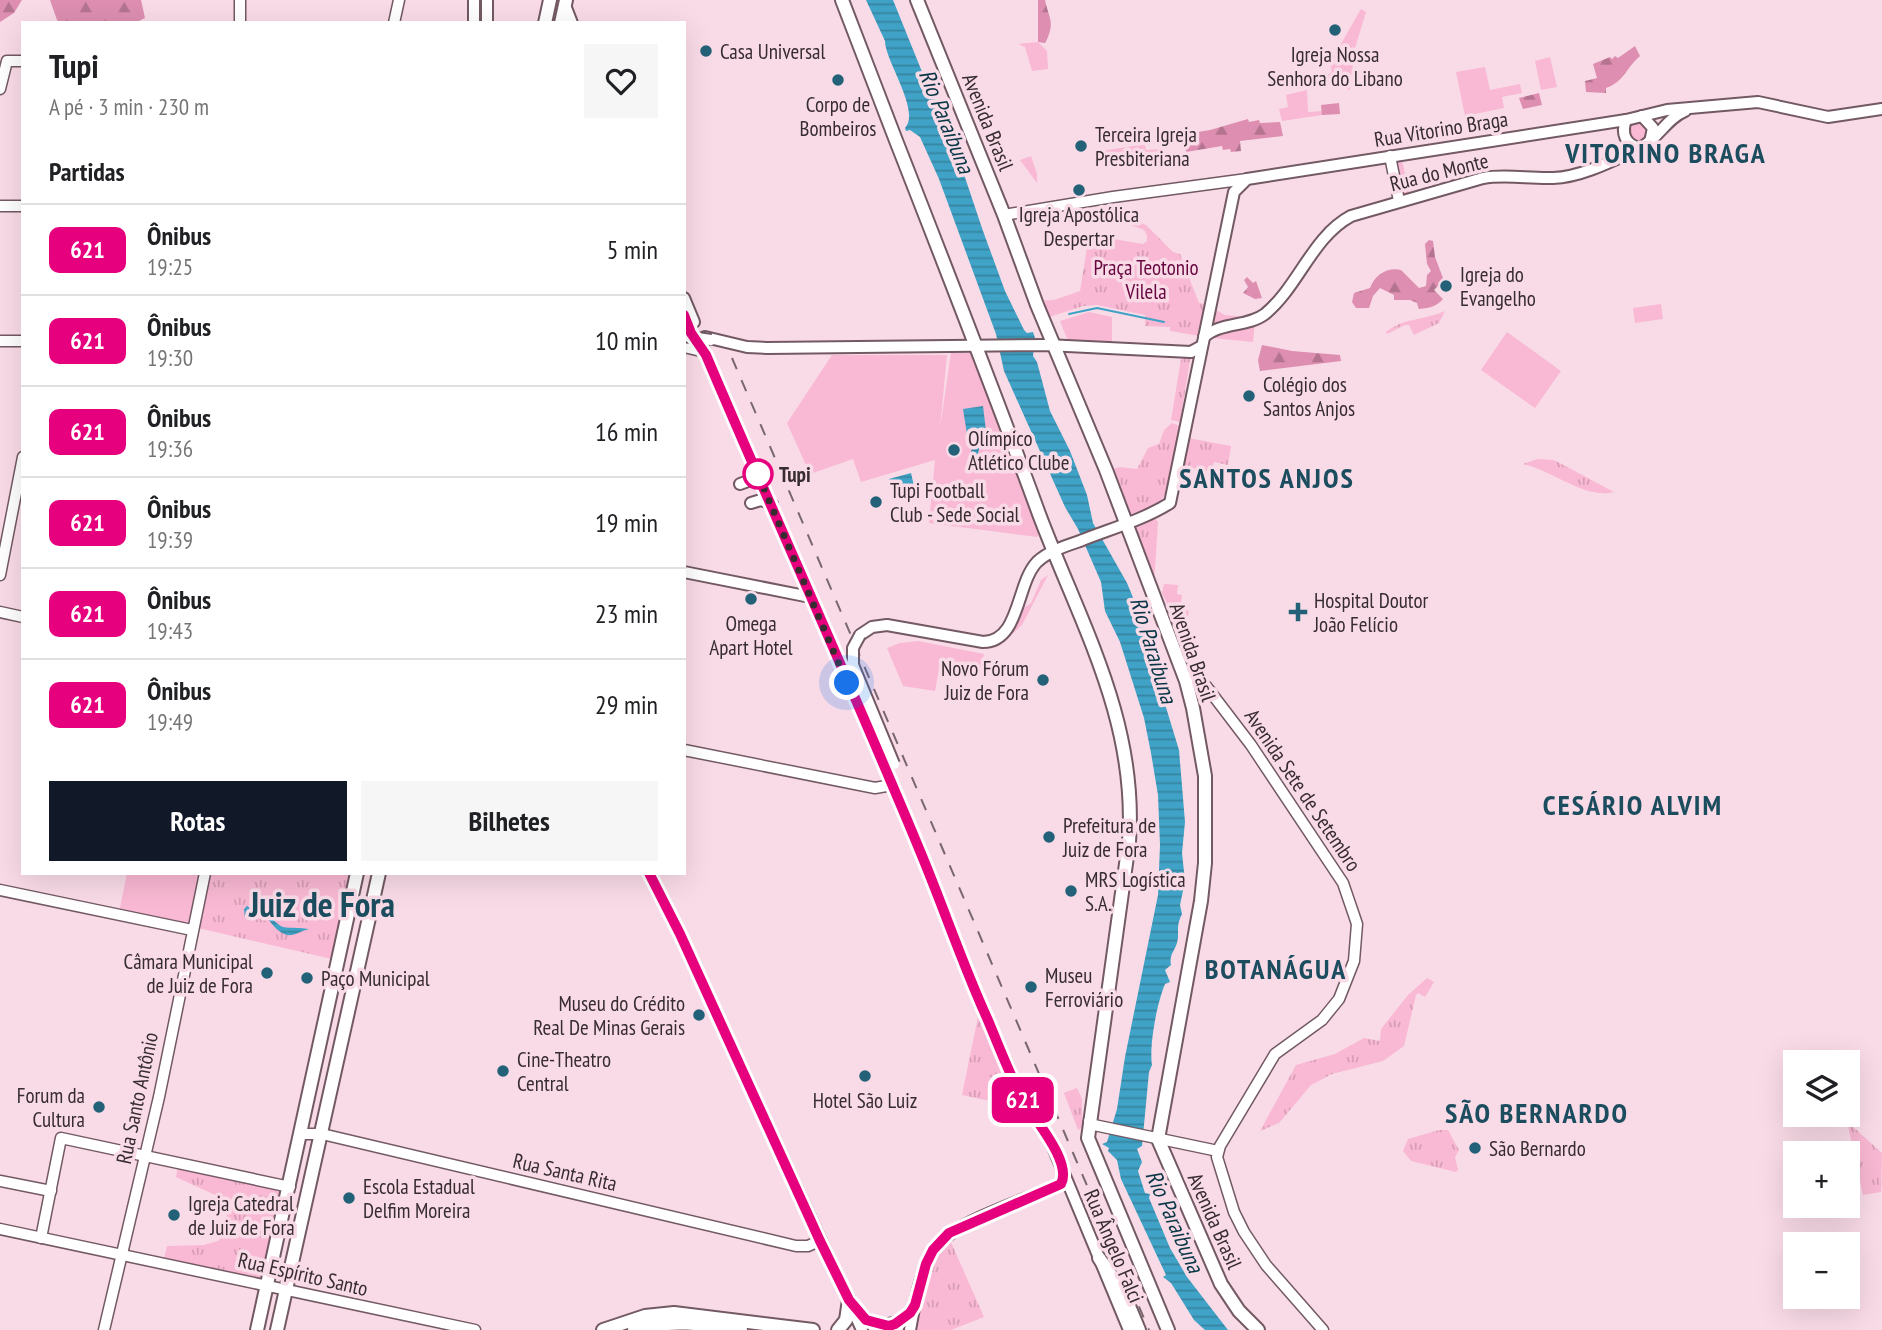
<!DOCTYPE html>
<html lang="pt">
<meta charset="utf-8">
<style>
body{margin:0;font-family:"PT Sans Narrow",sans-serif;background:#f6f6f6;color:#202124;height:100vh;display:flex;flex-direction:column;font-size:26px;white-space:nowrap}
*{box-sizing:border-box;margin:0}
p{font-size:23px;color:#757577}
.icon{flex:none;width:38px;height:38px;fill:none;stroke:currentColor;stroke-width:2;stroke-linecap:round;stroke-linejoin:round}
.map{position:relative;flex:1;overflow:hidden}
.panel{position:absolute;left:21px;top:21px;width:665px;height:854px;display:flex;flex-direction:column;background:#fff;border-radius:0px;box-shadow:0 7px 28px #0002}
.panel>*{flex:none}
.badge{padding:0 14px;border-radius:10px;font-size:24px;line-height:46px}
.buttons{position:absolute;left:1783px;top:1050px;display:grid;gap:14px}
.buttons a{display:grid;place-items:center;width:77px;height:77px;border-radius:0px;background:#fff;box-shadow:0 7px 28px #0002;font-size:35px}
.you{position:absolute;width:35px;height:35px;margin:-18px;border:5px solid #fff;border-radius:50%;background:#1a73e8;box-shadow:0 0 0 10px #1a73e833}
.map>.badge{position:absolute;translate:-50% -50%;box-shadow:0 0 0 4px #fff}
h2{padding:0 28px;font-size:26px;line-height:63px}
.round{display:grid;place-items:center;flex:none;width:74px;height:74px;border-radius:0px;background:#f6f6f6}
.summary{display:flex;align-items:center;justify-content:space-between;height:119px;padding:0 28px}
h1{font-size:33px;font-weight:700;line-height:52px}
.primary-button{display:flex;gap:14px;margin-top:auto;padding:14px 28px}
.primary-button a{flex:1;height:80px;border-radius:0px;background:#111827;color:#fff;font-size:28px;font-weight:700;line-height:80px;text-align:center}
.primary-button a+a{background:#f6f6f6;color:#202124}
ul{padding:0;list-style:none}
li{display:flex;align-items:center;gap:21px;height:91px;padding:0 28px;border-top:2px solid #e0e0e0}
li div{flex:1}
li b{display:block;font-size:26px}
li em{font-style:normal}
li .badge{min-width:77px;font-weight:700;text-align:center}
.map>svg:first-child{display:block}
.green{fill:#f9b8d3}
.forest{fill:url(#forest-firs)}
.park{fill:url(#park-tufts)}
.water{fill:url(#water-rules)}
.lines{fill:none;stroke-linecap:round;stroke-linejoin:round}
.stream{stroke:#3fa2c6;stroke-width:2}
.tertiary-casing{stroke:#725963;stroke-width:13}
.secondary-casing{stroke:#725963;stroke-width:14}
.primary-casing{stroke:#725963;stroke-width:16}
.trunk-casing{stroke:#725963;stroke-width:16}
.tertiary{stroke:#fff;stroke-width:10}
.secondary{stroke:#fff;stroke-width:10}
.primary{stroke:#fff;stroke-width:12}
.trunk{stroke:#fff;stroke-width:12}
.rail{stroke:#79676e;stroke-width:2;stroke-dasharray:12 12;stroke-linecap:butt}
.secondary-bridge-casing{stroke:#725963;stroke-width:14;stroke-linecap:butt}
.secondary-bridge{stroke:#fff;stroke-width:10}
.line-casing{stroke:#fff;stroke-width:16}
.line{stroke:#e6007e;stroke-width:10}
.walk{stroke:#372c30;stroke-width:7;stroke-dasharray:0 12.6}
.poi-dot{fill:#236178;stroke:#f9dbe7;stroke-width:2.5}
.stop-dot{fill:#fff;stroke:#e6007e;stroke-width:3.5}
.labels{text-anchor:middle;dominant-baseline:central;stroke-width:7;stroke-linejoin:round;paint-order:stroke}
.poi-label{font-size:21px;fill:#372c30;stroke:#f9dbe7;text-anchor:start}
.street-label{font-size:21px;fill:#372c30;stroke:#f9dbe7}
.park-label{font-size:21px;fill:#66063f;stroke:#f9dbe7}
.stop-label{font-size:21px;font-weight:bold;fill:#372c30;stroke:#f9dbe7;text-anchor:start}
.water-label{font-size:23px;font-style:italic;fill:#0a3747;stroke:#f9dbe7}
.district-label{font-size:28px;font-weight:bold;letter-spacing:2px;fill:#1c4d5f;stroke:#f9dbe7}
.town-label{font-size:35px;font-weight:bold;fill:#1c4d5f;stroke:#f9dbe7}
</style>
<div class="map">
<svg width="1882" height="1330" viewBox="0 0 1882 1330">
<defs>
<pattern id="forest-firs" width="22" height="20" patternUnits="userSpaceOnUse" patternTransform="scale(1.75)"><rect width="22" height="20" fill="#dd8eb1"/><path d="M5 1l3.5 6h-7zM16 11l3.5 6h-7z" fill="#b47490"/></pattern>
<pattern id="park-tufts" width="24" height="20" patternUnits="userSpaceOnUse" patternTransform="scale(1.75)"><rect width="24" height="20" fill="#f9b8d3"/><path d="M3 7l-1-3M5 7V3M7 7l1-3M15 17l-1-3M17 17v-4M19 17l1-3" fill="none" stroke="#d69eb5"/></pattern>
<pattern id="water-rules" width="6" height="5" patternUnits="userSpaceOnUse" patternTransform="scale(1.75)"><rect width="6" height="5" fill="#3fa2c6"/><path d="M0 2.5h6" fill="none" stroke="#3684a1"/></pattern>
</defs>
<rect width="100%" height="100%" fill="#f9dbe7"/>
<g class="green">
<path d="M1361 9 1366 12 1355 48 1350 90 1316 82 1332 72 1330 63Z"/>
<path d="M1038 42 1047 51 1048 69 1032 71 1025 47 1018 44Z"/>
<path d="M1550 57 1557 87 1541 90 1535 61Z"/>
<path d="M1485 67 1490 90 1520 84 1522 93 1502 97 1504 108 1465 116 1456 72Z"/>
<path d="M1307 90 1308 112 1322 111V115L1282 121 1279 109 1288 107 1286 95Z"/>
<path d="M1143 137 1146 150 1162 149 1163 154 1103 158 1102 151 1139 145 1137 138Z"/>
<path d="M1031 156 1037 174V183L1020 160Z"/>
<path d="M1661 304 1663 319 1635 323 1633 308Z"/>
<path d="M1214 309 1225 315 1245 317 1211 327Z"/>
<path d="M1089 312 1112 317V342L1068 341 1060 321Z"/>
<path d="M1255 321 1253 342 1212 338 1216 334Z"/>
<path d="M1507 332 1561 371 1535 408 1481 370Z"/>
<path d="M951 352 971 353 1041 532 1037 537 929 523 935 460 861 482 853 459 810 474 787 423 832 355H947L940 429Z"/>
<path d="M1048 575 1022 625 1011 635 1024 608 1031 603 1041 580Z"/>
<path d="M1164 584 1178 585 1177 594 1182 595 1181 603 1184 604V610L1189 611 1187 619H1183L1177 623 1162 593Z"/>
<path d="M1170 629H1173L1204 674C1180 674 1177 648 1170 629Z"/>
<path d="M918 641 984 654 981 668 941 659 935 691 903 686 887 648 900 643Z"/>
<path d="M127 873H200L188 928 119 913Z"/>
</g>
<g class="forest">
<path d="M0 0H22L14 13 0 22Z"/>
<path d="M50 0H141L145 18 135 23H60L57 20Z"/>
<path d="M1038 0H1045C1049 19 1056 23 1045 43L1038 42Z"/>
<path d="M1635 46 1640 56C1625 69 1625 81 1606 88V93L1586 92 1585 81 1597 78 1593 64 1610 57 1612 59 1615 56 1618 58Z"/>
<path d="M1539 93 1542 105 1523 109 1519 98Z"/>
<path d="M1339 103 1340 114 1322 115 1321 105Z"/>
<path d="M1248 119 1249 122 1259 120 1260 123 1280 122 1283 136 1240 141 1241 151 1231 152 1230 149 1223 150 1222 146 1186 152 1185 146H1188L1186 134 1210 130Z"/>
<path d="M1429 240 1433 241 1435 257 1443 278V281L1434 290 1443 299C1436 307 1429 308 1419 309L1417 303 1410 300H1394V295L1380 288 1373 296 1369 308H1356L1352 302 1354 293 1370 288C1375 275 1387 267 1401 270L1419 288 1426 286 1427 275 1431 271 1427 264 1425 244Z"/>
<path d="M1247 277 1253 283 1256 281 1262 298 1255 299 1243 293 1248 287 1244 280Z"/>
<path d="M1262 345 1292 351 1340 355 1341 361 1260 371 1258 360Z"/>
</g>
<g class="park">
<circle cx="1638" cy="131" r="10"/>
<path d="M1401 155 1410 197 1400 199 1391 157Z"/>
<path d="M1106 206 1107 210 1146 225 1173 252 1180 254 1199 303 1206 304 1200 336 1170 331V327L1145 326V315L1097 305 1084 306 1046 318 1040 301 1054 300 1080 291 1089 235 1143 244 1147 241V235L1144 230 1097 212Z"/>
<path d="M1445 311 1439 323 1414 335 1409 325H1405L1387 334 1386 332C1403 318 1425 320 1445 311Z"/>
<path d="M1182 353 1191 354 1180 422 1171 420Z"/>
<path d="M1172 423 1183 427C1179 443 1170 494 1159 503 1150 510 1137 512 1127 515L1109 470 1120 467 1137 469 1148 448 1159 444 1164 430Z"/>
<path d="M1188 438 1231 446 1228 465 1214 462 1212 472 1182 466Z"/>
<path d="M1537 459 1554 460 1614 492C1586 500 1552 470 1523 464Z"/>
<path d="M1154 517 1158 522 1154 584 1133 525Z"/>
<path d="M210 873H354L336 960 198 928Z"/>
<path d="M1427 978 1434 982 1425 997 1418 993 1416 995 1404 1046 1383 1061 1332 1074 1311 1085 1279 1123 1260 1131 1296 1065 1335 1054 1364 1038 1380 1041 1381 1029 1408 995Z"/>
<path d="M979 1012 1018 1107 962 1095Z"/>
<path d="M1077 1088 1082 1099V1128L1078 1130 1064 1093Z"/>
<path d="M1848 1126H1852L1882 1153 1881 1192 1863 1195Z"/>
<path d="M1439 1130H1448L1459 1150 1455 1157 1458 1170 1456 1172 1411 1161 1403 1151 1408 1139Z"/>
<path d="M178 1167 284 1189 264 1279 164 1259 167 1246 204 1245 218 1241 222 1237 228 1209 225 1203 215 1195 176 1177Z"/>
<path d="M950 1240 984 1317 951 1330H916C914 1304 930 1257 950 1240Z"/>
</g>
<g class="water">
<path d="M866 0H893L931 94 943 112 983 231 1005 291 1024 330 1027 333 1033 332 1035 338 1033 356 1037 362 1050 411 1070 451 1087 495 1093 523 1127 583 1148 634 1146 642 1179 750 1185 822 1182 853 1185 881 1180 905 1182 914C1175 928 1180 932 1177 943 1174 952 1169 955 1171 965L1165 970 1170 982 1165 984C1157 1003 1149 1045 1152 1065L1149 1072 1142 1146 1137 1149 1142 1162 1138 1171 1145 1193 1150 1194 1149 1198 1170 1248 1187 1277 1228 1330H1205L1194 1320 1171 1283 1163 1277 1166 1275 1121 1179 1117 1160 1108 1151 1109 1148 1102 1144 1107 1142 1117 1109 1125 1057 1158 895 1160 845 1158 795 1151 753 1144 718 1120 642 1105 611 1101 582 1078 529 1065 507 1004 371 996 334 939 179 920 137 910 130 906 131 905 128C921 111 885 61 885 41Z"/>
<path d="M983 406 986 431 967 434 963 409Z"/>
<path d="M974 438 981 439 976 464 969 462Z"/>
<path d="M911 473 914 486 892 492 889 479Z"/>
<path d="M247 906 253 910 257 907 264 909C285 935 282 925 309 929 303 930 298 934 292 935 279 937 268 919 262 910L254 912 250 919 245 918 244 909Z"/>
</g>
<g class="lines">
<path class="stream" d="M1069 314 1097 308 1164 322"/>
<g class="tertiary-casing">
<g id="tertiary">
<path d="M240 23V0"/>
<path d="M394 23 399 0"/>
<path d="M0 89 7 61H23"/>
<path d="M1390 156 1399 201"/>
<path d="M0 206H23"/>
<path d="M1004 215 1113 197 1247 179"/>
<path d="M0 341H23"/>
<path d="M684 347 705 352"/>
<path d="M0 575 23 457"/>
<path d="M0 612 23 617"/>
<path d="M1183 670 1206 686 1251 745 1343 883 1357 924 1354 961 1339 999 1322 1020 1275 1054 1220 1146 1217 1157 1234 1212 1244 1232 1266 1265 1323 1330"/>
<path d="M684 750 875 788 892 785"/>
<path d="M0 890 192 930"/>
<path d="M1089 1121 1094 1125 1218 1151"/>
<path d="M301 1134H322L796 1246H808L819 1241"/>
<path d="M0 1181 51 1191"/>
<path d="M0 1229 475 1330"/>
<path d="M41 1238 61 1138 290 1187"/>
<path d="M104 1330 159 1097 205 873"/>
</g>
</g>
<g class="secondary-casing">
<g id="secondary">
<path d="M565 5 572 23"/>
<path d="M474 23V0"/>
<path d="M487 23V0"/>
<path d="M1642 116 1653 128 1650 142"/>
<path d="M1626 120C1621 133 1625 145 1640 148"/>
<path d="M684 298 694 322"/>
<path d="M684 315 691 333 705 352 920 850 979 1001 1022 1098 1039 1121 1053 1147 1129 1330"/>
<path d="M705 337 747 347 767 348 1046 345 1191 352 1202 346"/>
<path d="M1204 337C1220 322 1248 327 1265 314 1299 286 1312 237 1351 216L1483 178C1506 174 1530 179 1553 178 1582 177 1614 160 1640 148 1658 139 1666 119 1685 111"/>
<path d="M740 484 751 480 756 470"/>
<path d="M751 503 761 500 772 504"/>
<path d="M684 572 810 597"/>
<path d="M860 635 872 627 887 625 983 642C1020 642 1016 584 1037 562 1049 551 1065 546 1080 541 1110 529 1143 520 1170 503L1234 192 1247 179 1626 120 1667 110 1758 102 1828 117 1882 109"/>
<path d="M649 873 680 934 862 1330"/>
<path d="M858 1310C872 1330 899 1329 913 1308"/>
<path d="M910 1330C915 1304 919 1274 933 1252 950 1221 1028 1200 1061 1184L1064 1178"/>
</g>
</g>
<g class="primary-casing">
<g id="primary">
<path d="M545 23 550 0"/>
<path d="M561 23 566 0"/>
<path d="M1099 1258 1124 1294 1139 1330"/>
<path d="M257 1330 357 873"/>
<path d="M277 1330 379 873"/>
<path d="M603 1330 645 1316 674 1313 813 1330"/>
<path d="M634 1330C670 1319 705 1324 741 1330"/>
<path d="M838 1330 846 1320 849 1300"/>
</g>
</g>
<g class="trunk-casing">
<g id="trunk">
<path d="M842 0C860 46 877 92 895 138 944 263 993 388 1039 514 1080 623 1138 721 1129 842L1088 1138 1168 1330"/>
<path d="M917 0 1004 215 1037 305 1106 470 1186 681 1193 708 1205 776V863L1201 901 1158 1139 1221 1284 1239 1311 1258 1330"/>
</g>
</g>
<use href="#tertiary" class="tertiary"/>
<use href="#secondary" class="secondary"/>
<use href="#primary" class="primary"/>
<use href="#trunk" class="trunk"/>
<path class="rail" d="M732 358 1149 1330"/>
<g class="secondary-bridge-casing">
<g id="secondary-bridge">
<path d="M684 336 711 340"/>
<path d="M860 635 853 648V665L894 764"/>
</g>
</g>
<use href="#secondary-bridge" class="secondary-bridge"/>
</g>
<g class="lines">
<g class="line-casing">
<path id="line" d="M649 873 680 934 820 1241 849 1300 866 1320 889 1326 895 1324 910 1313 915 1305 926 1264 933 1250 949 1233 1061 1184C1073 1161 1031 1116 1021 1096 1008 1071 998 1044 987 1018 962 963 943 906 920 851 851 684 776 520 706 355L691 333 684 315"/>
</g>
<use href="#line" class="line"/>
<path class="walk" d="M758 474 756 470 847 683"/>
</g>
<g class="poi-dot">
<circle cx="1335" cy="30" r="7"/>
<circle cx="706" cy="51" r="7"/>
<circle cx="838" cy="80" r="7"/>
<circle cx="1081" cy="146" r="7"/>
<circle cx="1079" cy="190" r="7"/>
<circle cx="1446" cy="286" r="7"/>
<circle cx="1249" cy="396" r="7"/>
<circle cx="954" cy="450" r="7"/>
<circle cx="876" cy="502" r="7"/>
<circle cx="751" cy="599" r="7"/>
<path d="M1294.5 601.5h7v7h7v7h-7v7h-7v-7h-7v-7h7z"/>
<circle cx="1043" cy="680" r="7"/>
<circle cx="1049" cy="837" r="7"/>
<circle cx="1071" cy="891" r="7"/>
<circle cx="267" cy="973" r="7"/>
<circle cx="307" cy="978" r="7"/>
<circle cx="1031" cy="987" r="7"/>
<circle cx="699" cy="1015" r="7"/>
<circle cx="503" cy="1071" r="7"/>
<circle cx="865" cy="1076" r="7"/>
<circle cx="99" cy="1107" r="7"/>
<circle cx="1475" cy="1148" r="7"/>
<circle cx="349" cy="1198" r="7"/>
<circle cx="174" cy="1215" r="7"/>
</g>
<circle class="stop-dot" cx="758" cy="474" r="14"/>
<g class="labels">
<g class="poi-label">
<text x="720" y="51">Casa Universal</text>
<text x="1335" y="54" text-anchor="middle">Igreja Nossa<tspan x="1335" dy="24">Senhora do Libano</tspan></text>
<text x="838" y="104" text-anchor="middle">Corpo de<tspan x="838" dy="24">Bombeiros</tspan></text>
<text x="1095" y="134">Terceira Igreja<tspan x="1095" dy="24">Presbiteriana</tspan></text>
<text x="1079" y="214" text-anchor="middle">Igreja Apostólica<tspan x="1079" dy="24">Despertar</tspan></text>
<text x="1460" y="274">Igreja do<tspan x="1460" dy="24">Evangelho</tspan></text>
<text x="1263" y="384">Colégio dos<tspan x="1263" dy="24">Santos Anjos</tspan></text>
<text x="968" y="438">Olímpico<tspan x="968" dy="24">Atlético Clube</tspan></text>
<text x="890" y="490">Tupi Football<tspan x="890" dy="24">Club - Sede Social</tspan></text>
<text x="1314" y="600">Hospital Doutor<tspan x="1314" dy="24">João Felício</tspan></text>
<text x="751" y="623" text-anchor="middle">Omega<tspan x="751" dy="24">Apart Hotel</tspan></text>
<text x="1029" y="668" text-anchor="end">Novo Fórum<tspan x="1029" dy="24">Juiz de Fora</tspan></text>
<text x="1063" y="825">Prefeitura de<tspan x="1063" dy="24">Juiz de Fora</tspan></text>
<text x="1085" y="879">MRS Logística<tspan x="1085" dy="24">S.A.</tspan></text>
<text x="253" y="961" text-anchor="end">Câmara Municipal<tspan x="253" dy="24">de Juiz de Fora</tspan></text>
<text x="1045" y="975">Museu<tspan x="1045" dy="24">Ferroviário</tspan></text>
<text x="321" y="978">Paço Municipal</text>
<text x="685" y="1003" text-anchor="end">Museu do Crédito<tspan x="685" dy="24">Real De Minas Gerais</tspan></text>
<text x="517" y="1059">Cine-Theatro<tspan x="517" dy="24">Central</tspan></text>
<text x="85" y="1095" text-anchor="end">Forum da<tspan x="85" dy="24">Cultura</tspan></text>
<text x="865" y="1100" text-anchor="middle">Hotel São Luiz</text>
<text x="1489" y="1148">São Bernardo</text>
<text x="363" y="1186">Escola Estadual<tspan x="363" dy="24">Delfim Moreira</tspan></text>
<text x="188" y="1203">Igreja Catedral<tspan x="188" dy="24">de Juiz de Fora</tspan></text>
</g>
<g class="street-label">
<text transform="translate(988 122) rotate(68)">Avenida Brasil</text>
<text transform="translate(1441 129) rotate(-9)">Rua Vitorino Braga</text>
<text transform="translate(1439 172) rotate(-14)">Rua do Monte</text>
<text transform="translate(1193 652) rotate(71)">Avenida Brasil</text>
<text transform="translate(1303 790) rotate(56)">Avenida Sete de Setembro</text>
<text transform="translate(137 1098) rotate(-78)">Rua Santo Antônio</text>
<text transform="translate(565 1172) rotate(13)">Rua Santa Rita</text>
<text transform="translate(1215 1221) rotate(66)">Avenida Brasil</text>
<text transform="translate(1114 1246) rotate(67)">Rua Ângelo Falci</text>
<text transform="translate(303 1274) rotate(13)">Rua Espírito Santo</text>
</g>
<g class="park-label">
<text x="1146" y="267">Praça Teotonio<tspan x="1146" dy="24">Vilela</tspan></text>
</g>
<g class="stop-label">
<text x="779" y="474">Tupi</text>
</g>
<g class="water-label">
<text transform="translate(947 121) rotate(68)">Rio Paraibuna</text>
<text transform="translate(1154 650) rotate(73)">Rio Paraibuna</text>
<text transform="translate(1175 1221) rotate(66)">Rio Paraibuna</text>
</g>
<g class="district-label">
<text x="1666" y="152">VITORINO BRAGA</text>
<text x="1267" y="477">SANTOS ANJOS</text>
<text x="1633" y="804">CESÁRIO ALVIM</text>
<text x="1276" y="968">BOTANÁGUA</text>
<text x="1537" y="1112">SÃO BERNARDO</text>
</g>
<g class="town-label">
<text x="322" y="904">Juiz de Fora</text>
</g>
</g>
</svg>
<div class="buttons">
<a><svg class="icon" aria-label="layers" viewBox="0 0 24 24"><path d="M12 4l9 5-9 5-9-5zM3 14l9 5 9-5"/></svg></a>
<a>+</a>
<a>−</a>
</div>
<div class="you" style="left:847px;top:683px"></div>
<b class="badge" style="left:1023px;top:1100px;background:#e6007e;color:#fff">621</b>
<section class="panel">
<div class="summary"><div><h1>Tupi</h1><p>A pé · 3 min · 230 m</p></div><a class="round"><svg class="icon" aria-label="heart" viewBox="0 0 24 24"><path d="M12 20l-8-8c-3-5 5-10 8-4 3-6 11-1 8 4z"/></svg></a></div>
<h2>Partidas</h2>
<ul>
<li><span class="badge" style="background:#e6007e;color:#fff">621</span><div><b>Ônibus</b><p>19:25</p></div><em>5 min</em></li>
<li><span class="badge" style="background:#e6007e;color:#fff">621</span><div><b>Ônibus</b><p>19:30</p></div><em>10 min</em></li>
<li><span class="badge" style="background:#e6007e;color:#fff">621</span><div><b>Ônibus</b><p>19:36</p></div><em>16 min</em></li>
<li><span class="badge" style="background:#e6007e;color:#fff">621</span><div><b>Ônibus</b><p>19:39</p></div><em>19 min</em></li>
<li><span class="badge" style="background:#e6007e;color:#fff">621</span><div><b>Ônibus</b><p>19:43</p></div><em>23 min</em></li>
<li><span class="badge" style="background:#e6007e;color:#fff">621</span><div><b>Ônibus</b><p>19:49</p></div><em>29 min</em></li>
</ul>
<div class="primary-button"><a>Rotas</a><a>Bilhetes</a></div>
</section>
</div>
